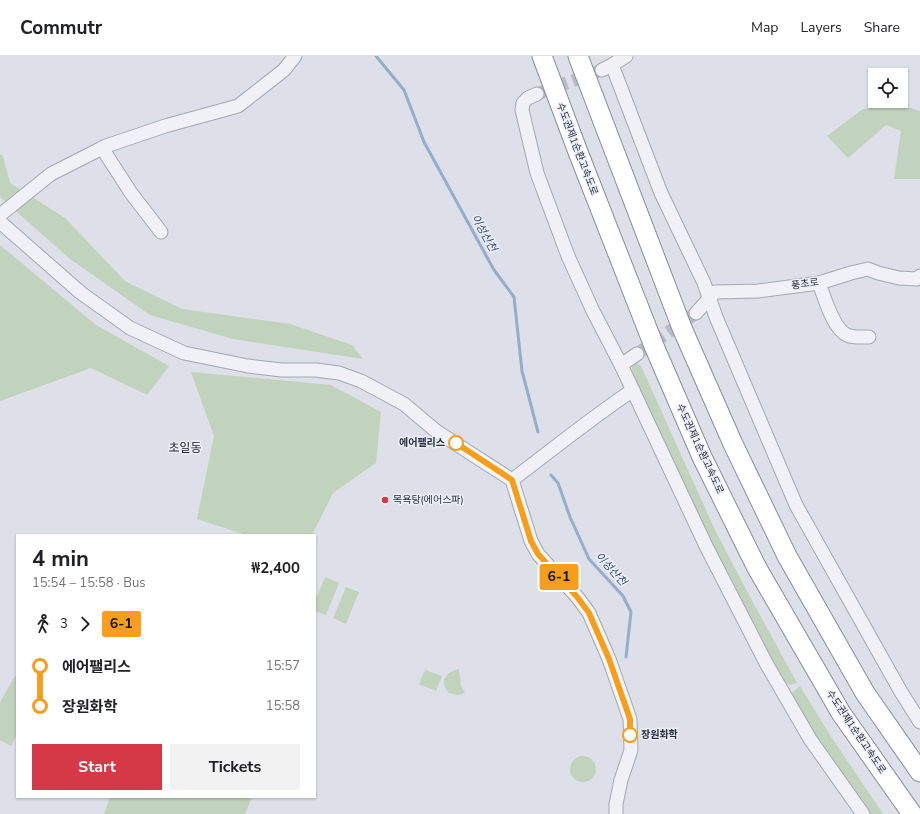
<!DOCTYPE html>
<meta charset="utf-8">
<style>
body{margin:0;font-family:"Nunito Sans","Noto Sans KR",sans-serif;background:#f2f2f2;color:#202124;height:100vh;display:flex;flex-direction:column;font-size:15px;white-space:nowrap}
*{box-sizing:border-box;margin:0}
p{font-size:13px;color:#757577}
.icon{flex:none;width:22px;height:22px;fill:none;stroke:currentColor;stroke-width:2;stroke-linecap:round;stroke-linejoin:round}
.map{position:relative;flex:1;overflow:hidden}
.details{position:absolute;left:16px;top:478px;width:300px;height:264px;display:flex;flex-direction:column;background:#fff;border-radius:0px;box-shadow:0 1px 3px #0004}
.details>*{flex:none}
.badge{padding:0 8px;border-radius:3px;font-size:14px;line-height:26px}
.tools{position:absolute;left:868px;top:12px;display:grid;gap:8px}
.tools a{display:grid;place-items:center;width:40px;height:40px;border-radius:0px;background:#fff;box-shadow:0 1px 3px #0004;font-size:20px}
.map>.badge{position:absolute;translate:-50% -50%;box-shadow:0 0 0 2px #fff}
.legs{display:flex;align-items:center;gap:6px;height:44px;padding:0 16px;font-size:13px}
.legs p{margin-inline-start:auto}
.head{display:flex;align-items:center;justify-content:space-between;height:68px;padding:0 16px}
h1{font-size:22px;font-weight:700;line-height:30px}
.cta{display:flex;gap:8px;margin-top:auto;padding:8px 16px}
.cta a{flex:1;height:46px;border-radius:0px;background:#d53948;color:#fff;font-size:16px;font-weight:700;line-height:46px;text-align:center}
.cta a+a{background:#f2f2f2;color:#202124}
ul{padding:0 16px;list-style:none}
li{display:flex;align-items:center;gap:14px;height:40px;font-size:15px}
li i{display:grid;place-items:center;width:6px;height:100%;margin:0 5px;background:currentColor}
li i::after{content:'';width:10px;height:10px;margin:-5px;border:3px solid;border-radius:50%;background:#fff}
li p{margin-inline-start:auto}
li:first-child i{background:linear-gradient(#0000 50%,currentColor 0)}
li:last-child i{background:linear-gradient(currentColor 50%,#0000 0)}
header{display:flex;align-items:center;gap:24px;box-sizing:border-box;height:56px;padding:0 20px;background:#fff;border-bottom:1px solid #e0e0e0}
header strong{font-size:19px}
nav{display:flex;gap:22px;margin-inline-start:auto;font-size:14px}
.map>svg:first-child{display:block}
.green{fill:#c1d2bd}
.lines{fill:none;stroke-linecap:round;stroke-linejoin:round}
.stream{stroke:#95acca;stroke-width:3}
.minor-tunnel{stroke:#b8bcc6;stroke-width:13;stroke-dasharray:13 6;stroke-linecap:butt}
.minor-casing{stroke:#a2a7b2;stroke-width:15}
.highway-casing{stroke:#838d9f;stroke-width:21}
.minor{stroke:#eff1f6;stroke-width:13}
.highway{stroke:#fff;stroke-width:19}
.line-1-casing{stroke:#fff;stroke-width:9}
.line-1{stroke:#f99d1c;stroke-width:6}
.stop-1-dot{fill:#fff;stroke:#f99d1c;stroke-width:2}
.poi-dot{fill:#d53948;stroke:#eceff5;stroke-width:1.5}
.labels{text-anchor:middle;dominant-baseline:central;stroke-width:3;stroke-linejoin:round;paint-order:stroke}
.street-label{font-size:10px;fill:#252d3f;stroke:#eceff5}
.stop-label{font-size:10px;font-weight:bold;fill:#252d3f;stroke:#eceff5;text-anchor:end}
.poi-label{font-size:10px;fill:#252d3f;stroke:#eceff5;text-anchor:start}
.water-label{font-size:11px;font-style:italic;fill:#2d4975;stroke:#eceff5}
.quarter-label{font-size:12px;fill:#181f2f;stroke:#eceff5}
</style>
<header>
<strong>Commutr</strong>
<nav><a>Map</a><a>Layers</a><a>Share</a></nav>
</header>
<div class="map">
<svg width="920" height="758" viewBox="0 0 920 758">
<rect width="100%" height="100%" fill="#dde0e8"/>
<g class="green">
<path d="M898 48 920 55V123H894L901 75 886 69 848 102 827 80 863 53Z"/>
<path d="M0 98 3 100 10 127 65 162 125 225 182 253 290 268 352 289 363 303 233 283 150 259 70 203 0 141Z"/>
<path d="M0 189 96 269 169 310 147 339 91 312 0 345Z"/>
<path d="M633 304 641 310 715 474 749 539 797 627 790 629 783 625 707 477 646 349 632 314Z"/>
<path d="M191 316 331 329 381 356 376 407 333 437 312 479H246L197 463 214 380Z"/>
<path d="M325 521 339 527 326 559 315 555V545Z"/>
<path d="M346 531 359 536 346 568 333 562Z"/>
<path d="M459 613 461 629 465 637 458 639 449 637C438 625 446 616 459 613Z"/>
<path d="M425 614 442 620 436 635 419 628Z"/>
<path d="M15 620 17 621V679L11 690 0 684V646Z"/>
<path d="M800 630 830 679 883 758H871L826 696 793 642V636Z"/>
<circle cx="583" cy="713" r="13"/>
<path d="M110 741H252L245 758H104Z"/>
</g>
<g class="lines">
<g class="stream">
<path d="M376 0 404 34 424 86 494 214 514 241 522 315 538 376"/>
<path d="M551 419 558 427 570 461 589 503 623 540 631 556 626 601"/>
</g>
<g class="minor-tunnel">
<path d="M537 38 602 14"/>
<path d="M637 298 696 257"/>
</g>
<g class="minor-casing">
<g id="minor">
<path d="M612 9 661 137 704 227 716 261 796 449 901 636 920 666"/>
<path d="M602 14 612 9 626 0"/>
<path d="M537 38 528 42 523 47 522 54 537 117 568 200 592 253 621 309 706 490 766 607 810 683 863 758"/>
<path d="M102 92 131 137 161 176"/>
<path d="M0 159 51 118 106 90 165 70 238 50 284 14 295 0"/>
<path d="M0 166 81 237 130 272 184 297 248 310 281 314H316L339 317 361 325 404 348 436 375 512 424 531 485 538 498 578 542 589 557 609 603 630 663 631 694 621 724 616 748V758"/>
<path d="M819 227C824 240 833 273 847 279 854 282 862 281 869 281"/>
<path d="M696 257 715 236 758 235 819 227 851 217 868 213 878 217 899 222 917 223 920 220"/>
<path d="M621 309 637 298"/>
<path d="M512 424C552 394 591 362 633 334"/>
</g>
</g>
<g class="highway-casing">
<g id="highway">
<path d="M542 0 578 96 654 290 702 401 757 512 841 657 912 758"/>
<path d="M578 0 682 272 733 388 787 500 865 637 920 716"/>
</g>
</g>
<use href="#minor" class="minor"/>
<use href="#highway" class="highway"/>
</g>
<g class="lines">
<g class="line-1-casing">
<path id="line-1" d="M456 387 512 424 531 485 538 498 578 542 589 557 609 603 630 663V679"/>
</g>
<use href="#line-1" class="line-1"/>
</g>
<g class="stop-1-dot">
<circle cx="456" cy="387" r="7"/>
<circle cx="630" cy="679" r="7"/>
</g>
<circle class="poi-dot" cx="385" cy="444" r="4"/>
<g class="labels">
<g class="street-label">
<text transform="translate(577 93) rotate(69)">수도권제1순환고속도로</text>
<text transform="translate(805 228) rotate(-8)">풍초로</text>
<text transform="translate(700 393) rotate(65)">수도권제1순환고속도로</text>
<text transform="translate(856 676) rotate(56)">수도권제1순환고속도로</text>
</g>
<g class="stop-label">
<text x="445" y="387">에어팰리스</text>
<text x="641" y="679" text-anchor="start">장원화학</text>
</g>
<g class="poi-label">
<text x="393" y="444">목욕탕(에어스파)</text>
</g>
<g class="water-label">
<text transform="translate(484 177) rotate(61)">이성산천</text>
<text transform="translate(611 513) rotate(48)">이성산천</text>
</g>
<g class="quarter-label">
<text x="185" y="392">초일동</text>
</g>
</g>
</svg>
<div class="tools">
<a><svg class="icon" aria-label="locate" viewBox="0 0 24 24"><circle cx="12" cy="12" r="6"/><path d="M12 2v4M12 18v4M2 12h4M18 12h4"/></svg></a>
</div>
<b class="badge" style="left:559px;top:521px;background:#f99d1c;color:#111">6-1</b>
<section class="details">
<div class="head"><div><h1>4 min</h1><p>15:54 – 15:58 · Bus</p></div><b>₩2,400</b></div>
<div class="legs"><svg class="icon" aria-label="walk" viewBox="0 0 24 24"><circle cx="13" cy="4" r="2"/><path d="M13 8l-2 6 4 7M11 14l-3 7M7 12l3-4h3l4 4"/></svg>3<svg class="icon" aria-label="forward" viewBox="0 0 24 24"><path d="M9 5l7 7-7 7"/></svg><b class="badge" style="background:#f99d1c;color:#111">6-1</b></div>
<ul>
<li><i style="color:#f99d1c"></i><b>에어팰리스</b><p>15:57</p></li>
<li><i style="color:#f99d1c"></i><b>장원화학</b><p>15:58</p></li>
</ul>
<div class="cta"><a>Start</a><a>Tickets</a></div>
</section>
</div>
